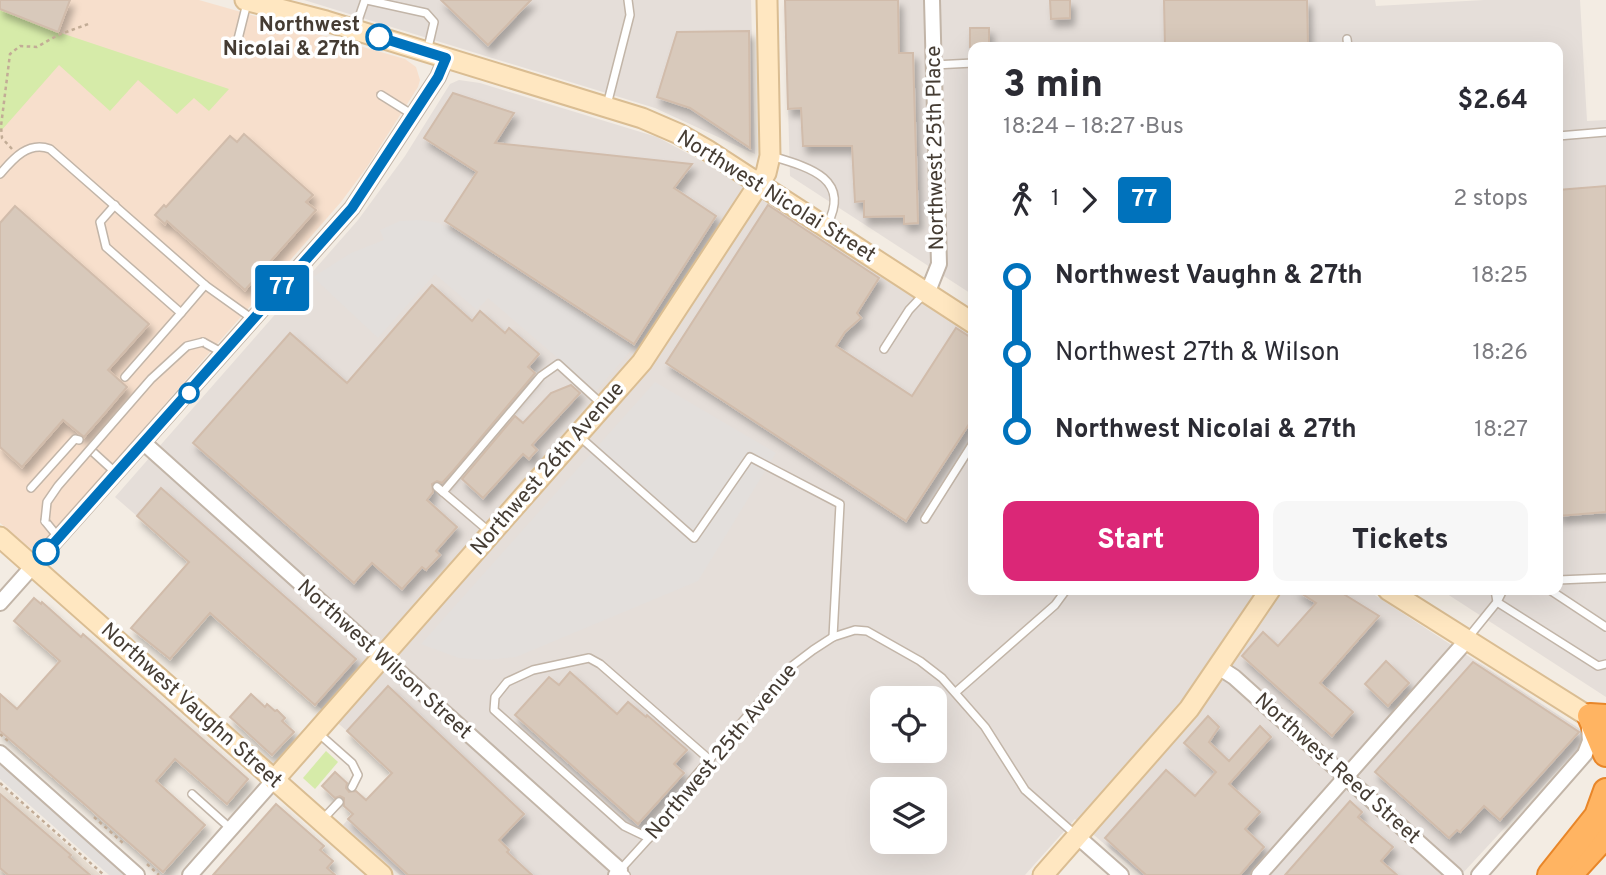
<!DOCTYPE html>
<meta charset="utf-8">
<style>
body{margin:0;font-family:Overpass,sans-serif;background:#f7f7f7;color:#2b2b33;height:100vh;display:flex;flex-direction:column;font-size:26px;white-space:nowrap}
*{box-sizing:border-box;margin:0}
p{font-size:23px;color:#7c7c81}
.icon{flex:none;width:38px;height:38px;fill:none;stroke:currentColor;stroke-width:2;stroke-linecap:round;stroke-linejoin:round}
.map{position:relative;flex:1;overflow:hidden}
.drawer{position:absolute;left:968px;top:42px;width:595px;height:553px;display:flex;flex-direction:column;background:#fff;border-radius:14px;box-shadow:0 7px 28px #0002}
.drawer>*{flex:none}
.badge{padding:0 14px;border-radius:5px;font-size:24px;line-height:46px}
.controls{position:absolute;left:870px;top:686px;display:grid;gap:14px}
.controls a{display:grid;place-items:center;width:77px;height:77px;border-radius:14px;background:#fff;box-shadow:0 7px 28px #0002;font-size:35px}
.map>.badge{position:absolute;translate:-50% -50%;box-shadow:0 0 0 4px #fff}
.legs{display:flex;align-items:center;gap:10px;height:77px;padding:0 35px;font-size:23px}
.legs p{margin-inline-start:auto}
.headline{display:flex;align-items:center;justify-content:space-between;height:119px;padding:0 35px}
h1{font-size:38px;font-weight:800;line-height:52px}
.cta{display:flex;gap:14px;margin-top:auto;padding:14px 35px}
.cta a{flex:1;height:80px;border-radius:14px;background:#db2777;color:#fff;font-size:28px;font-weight:800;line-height:80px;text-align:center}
.cta a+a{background:#f7f7f7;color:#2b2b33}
ul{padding:0 35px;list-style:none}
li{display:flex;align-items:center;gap:24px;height:77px;font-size:26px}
li i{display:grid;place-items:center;width:10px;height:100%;margin:0 9px;background:currentColor}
li i::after{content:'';width:18px;height:18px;margin:-9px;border:5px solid;border-radius:50%;background:#fff}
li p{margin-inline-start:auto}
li:first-child i{background:linear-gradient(#0000 50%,currentColor 0)}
li:last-child i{background:linear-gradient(currentColor 50%,#0000 0)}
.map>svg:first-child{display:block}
.residential{fill:#e7ddd1}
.commercial{fill:#f7dfcc}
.industrial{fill:#e5ded9;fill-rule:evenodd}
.green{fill:#d6eba9}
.parking{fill:#e3dfdc}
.building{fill:#d8c9bb;stroke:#d1bcab;stroke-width:2;filter:url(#shadow)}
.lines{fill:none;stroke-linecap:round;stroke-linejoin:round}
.lane-casing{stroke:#c2b5a8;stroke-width:10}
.street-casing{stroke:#c2b5a8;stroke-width:18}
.secondary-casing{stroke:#dabd92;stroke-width:23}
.highway-casing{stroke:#e88629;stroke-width:28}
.path{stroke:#c2ac96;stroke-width:2.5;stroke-dasharray:3.5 3.5;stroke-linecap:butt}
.lane{stroke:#fff;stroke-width:7}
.street{stroke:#fff;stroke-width:14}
.secondary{stroke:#ffe7c1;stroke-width:19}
.highway{stroke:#ffb462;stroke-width:24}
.lane-bridge-casing{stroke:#c2b5a8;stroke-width:10;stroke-linecap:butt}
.lane-bridge{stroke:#fff;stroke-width:7}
.line-1-casing{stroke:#fff;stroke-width:16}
.line-1{stroke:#0072bc;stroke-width:10}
.stop-1-dot{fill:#fff;stroke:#0072bc;stroke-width:3.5}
.labels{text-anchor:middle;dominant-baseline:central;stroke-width:7;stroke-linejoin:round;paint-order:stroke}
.stop-label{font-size:21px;font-weight:bold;fill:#453c33;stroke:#fff;text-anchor:end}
.street-label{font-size:21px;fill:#453c33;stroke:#fff}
</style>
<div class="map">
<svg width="1606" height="875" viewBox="0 0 1606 875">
<defs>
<filter id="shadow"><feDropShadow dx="4" dy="7" stdDeviation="3.5" flood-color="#0004"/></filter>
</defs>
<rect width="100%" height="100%" fill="#f3ece3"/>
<path class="residential" d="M0 785 101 875H0Z"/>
<path class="commercial" d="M0 0H199L405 59 416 67 420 80 418 87 367 167 341 202 40 547 35 549 30 548 0 523Z"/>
<g class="industrial">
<path d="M304 0H751L755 154 655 108Z"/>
<path d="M785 0H1375L1376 6 1484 0H1580L1587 121 1606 120V697L1441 590H1558V47H973V295L790 176Z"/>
<path d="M459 80 480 83 657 137 713 167 973 336V590H1367L1583 731V743L1461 875H1141L1075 819 1025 875H400L343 825 391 773 347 731 196 601 213 582 115 497 358 220 405 156 450 84ZM882 698H934V751H882ZM882 789H934V842H882Z"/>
</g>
<g class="green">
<path d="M0 9 58 32 229 89 209 111 194 98 177 114 138 80 110 111 59 65 0 132Z"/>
<path d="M326 751 338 762 315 789 303 778Z"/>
</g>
<g class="parking">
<path d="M420 220 439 223 633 348 596 391 488 298 477 310 435 274 378 338 313 277 351 253 384 240 380 230 400 221Z"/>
<path d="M655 382 776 453 698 581 516 657 487 660 459 658 421 644Z"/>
<path d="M0 763 127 875H109L0 779Z"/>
</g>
<g class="building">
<path d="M0 0H70L58 32 0 9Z"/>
<path d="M441 0H531L488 45Z"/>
<path d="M785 0H898L899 53H913L918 223 904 224V216L864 217V201L855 202 852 146H803L801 108 788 109Z"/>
<path d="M1050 0H1070V18L1051 19Z"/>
<path d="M1164 0H1307L1308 47H1165Z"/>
<rect x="970" y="28" width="19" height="19"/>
<path d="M749 31 750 148 690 108 657 97 677 32Z"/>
<path d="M453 93 514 113 495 143 692 164 674 188 716 216 634 344 445 221 477 172 424 138Z"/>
<path d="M244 134 313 195 306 202 316 210 245 290 167 221 165 224 155 215 164 205 166 207 230 136 237 142Z"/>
<path d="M1606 186V512L1558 516V190Z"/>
<path d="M768 205 879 278 857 313 861 318 845 332 836 346 912 396 956 328 973 339V418L906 521 666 363Z"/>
<path d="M15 206 149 324 108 370 127 387 105 413 84 437 63 420 22 467 0 447V223Z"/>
<path d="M432 285 472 321 480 311 505 333 509 328 539 354 528 367 535 373 453 471 442 483 437 481 432 484 433 492 427 500 457 527 436 551 440 555 426 570 422 567 402 589 372 563 354 583 193 443 290 333 347 383Z"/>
<path d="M571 385 580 393 532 445 537 450 529 459 523 454 483 498 462 479 515 416 523 423 551 393Z"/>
<path d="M161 488 356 659 315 705 210 613 170 659 131 628 189 562 137 516Z"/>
<path d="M1296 590H1337L1379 616 1320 683 1353 712 1332 736 1242 656 1263 632 1278 646 1316 603Z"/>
<path d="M34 598 41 604 42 602 81 637 83 634 248 779 227 804 175 759 156 781 205 825 163 872 0 731V694L17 709 60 661 14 621Z"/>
<path d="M1386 661 1409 683 1388 706 1365 684Z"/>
<path d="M1473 662 1579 732 1500 820 1484 806 1460 832 1457 830 1449 838 1375 772Z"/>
<path d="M570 672 617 714 628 702 646 717 647 715 687 750 674 764 684 773 638 824 515 715 549 677 559 685Z"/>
<path d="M388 686 524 814 499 840 509 850 507 852 532 875H408L348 819 353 814 344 806V798L340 796 335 798 322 786 335 772 347 783 346 788 349 792 356 791 366 800 392 773 347 731Z"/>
<path d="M251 694 265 707 267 704 275 711 277 710 285 718 282 721 294 732 272 755 230 717Z"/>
<path d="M1208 716 1219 727 1209 742 1229 761 1260 726 1271 737 1229 784 1260 812 1245 829 1264 847 1240 875H1146L1105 838 1166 770 1195 796 1216 772 1184 743Z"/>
<path d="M0 794 71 855 69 857 90 875H8L0 868Z"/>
<path d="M1350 801 1362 812 1358 817 1393 847 1381 861 1397 875H1285Z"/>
<path d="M276 804 324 846 320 850 333 861 327 868 335 875H213Z"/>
</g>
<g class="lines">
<g class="lane-casing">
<g id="lane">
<path d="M367 0 426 13 434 22 427 52"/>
<path d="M355 29 365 0"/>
<path d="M238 39 247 3"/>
<path d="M1347 39 1348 47"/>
<path d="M934 65 973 63"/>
<path d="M381 95 413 115"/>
<path d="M607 105 630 15 628 0"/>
<path d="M1558 136 1606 132"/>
<path d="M771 156C808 167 852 178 827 225"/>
<path d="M0 174C13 159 28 141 50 149L205 285 254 320"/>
<path d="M115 205 100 222 106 247 181 313 205 285"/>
<path d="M203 342 223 353"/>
<path d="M884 349 909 310 925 293"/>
<path d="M125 377 181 313"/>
<path d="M580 437 694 538 750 457 840 504 833 637"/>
<path d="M93 452 116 473"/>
<path d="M437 487 491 533"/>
<path d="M31 488 75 439 79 440"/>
<path d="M443 492 541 376 558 364 604 406"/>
<path d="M925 519 973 443"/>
<path d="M45 521 58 537"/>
<path d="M1558 580 1606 578"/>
<path d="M1495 590 1497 602 1598 666 1606 664"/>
<path d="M1550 590 1606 627"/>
<path d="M1467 639 1497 602 1503 590"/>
<path d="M956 692 1055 605 1066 590"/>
<path d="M317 732 352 763 358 775 352 787"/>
<path d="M192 794 231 829"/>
<path d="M323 819 339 802"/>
<path d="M649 838 624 826 494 710 495 697 507 682 533 670 589 658 600 664 710 760"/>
<path d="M626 875 620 870 681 803 691 781 788 669 813 650 833 637 855 630 867 631 920 661 942 678 985 727 1025 790 1077 836"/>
</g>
</g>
<g class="street-casing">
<g id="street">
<path d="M927 294 939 264 932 0"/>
<path d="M144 443 620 870 616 875"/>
<path d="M0 603 352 208 438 77 446 58"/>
<path d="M1217 666 1234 677 1455 875"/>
<path d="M0 753 137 875"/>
<path d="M1078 837 1121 875"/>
<path d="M190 875 274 780"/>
<path d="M1259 875 1467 640"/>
<path d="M1479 875 1585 754 1590 741 1589 728"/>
</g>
</g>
<g class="secondary-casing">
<g id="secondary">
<path d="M245 0 326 21 642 118 679 134 707 150 973 323"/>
<path d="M0 537 382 875"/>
<path d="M1388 590 1599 723"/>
<path d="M274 780 642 362 766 173 770 156 767 0"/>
<path d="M1043 875 1189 709 1270 590"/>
</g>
</g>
<g class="highway-casing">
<g id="highway">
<path d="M1606 717 1590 716 1606 754"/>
<path d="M1574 870 1606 835"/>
<path d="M1550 875 1597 816 1606 791"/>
</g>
</g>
<g class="path">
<path d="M12 149 2 138 1 126 10 54 20 46 37 47 58 35 91 23"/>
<path d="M0 734 8 741"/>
<path d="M0 783 104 875"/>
<path d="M94 817 123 843"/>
<path d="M147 864 159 875"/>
</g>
<use href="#lane" class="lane"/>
<use href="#street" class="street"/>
<use href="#secondary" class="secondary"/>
<use href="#highway" class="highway"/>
<g class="lane-bridge-casing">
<path id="lane-bridge" d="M45 521 47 502 58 486 151 379 187 346 203 342"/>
</g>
<use href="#lane-bridge" class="lane-bridge"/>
</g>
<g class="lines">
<g class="line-1-casing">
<path id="line-1" d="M46 552 352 208 438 77 446 58 379 37"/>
</g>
<use href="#line-1" class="line-1"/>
</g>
<g class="stop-1-dot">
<circle cx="379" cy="37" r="12"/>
<circle cx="189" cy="393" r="9"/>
<circle cx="46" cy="552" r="12"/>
</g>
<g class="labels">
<g class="stop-label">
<text x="360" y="25">Northwest<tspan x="360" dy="24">Nicolai &amp; 27th</tspan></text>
</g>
<g class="street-label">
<text transform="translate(936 148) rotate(-91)">Northwest 25th Place</text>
<text transform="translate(776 197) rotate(32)">Northwest Nicolai Street</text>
<text transform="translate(548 469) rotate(-49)">Northwest 26th Avenue</text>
<text transform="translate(384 660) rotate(42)">Northwest Wilson Street</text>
<text transform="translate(191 706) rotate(42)">Northwest Vaughn Street</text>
<text transform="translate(722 752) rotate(-50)">Northwest 25th Avenue</text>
<text transform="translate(1337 769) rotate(42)">Northwest Reed Street</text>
</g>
</g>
</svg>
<div class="controls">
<a><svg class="icon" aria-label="locate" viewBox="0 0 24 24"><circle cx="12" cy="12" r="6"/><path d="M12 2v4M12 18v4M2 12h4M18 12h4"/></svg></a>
<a><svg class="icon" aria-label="layers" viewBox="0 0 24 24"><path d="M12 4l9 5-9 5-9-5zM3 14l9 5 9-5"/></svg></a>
</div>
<b class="badge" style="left:282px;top:288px;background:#0072bc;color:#fff">77</b>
<section class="drawer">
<div class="headline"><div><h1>3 min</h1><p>18:24 – 18:27 · Bus</p></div><b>$2.64</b></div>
<div class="legs"><svg class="icon" aria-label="walk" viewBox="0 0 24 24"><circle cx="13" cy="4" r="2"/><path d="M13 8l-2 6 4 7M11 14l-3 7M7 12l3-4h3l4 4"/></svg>1<svg class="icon" aria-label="forward" viewBox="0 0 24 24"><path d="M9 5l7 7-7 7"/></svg><b class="badge" style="background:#0072bc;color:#fff">77</b><p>2 stops</p></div>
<ul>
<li><i style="color:#0072bc"></i><b>Northwest Vaughn &amp; 27th</b><p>18:25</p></li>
<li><i style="color:#0072bc"></i><span>Northwest 27th &amp; Wilson</span><p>18:26</p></li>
<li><i style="color:#0072bc"></i><b>Northwest Nicolai &amp; 27th</b><p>18:27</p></li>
</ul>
<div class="cta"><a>Start</a><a>Tickets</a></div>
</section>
</div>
